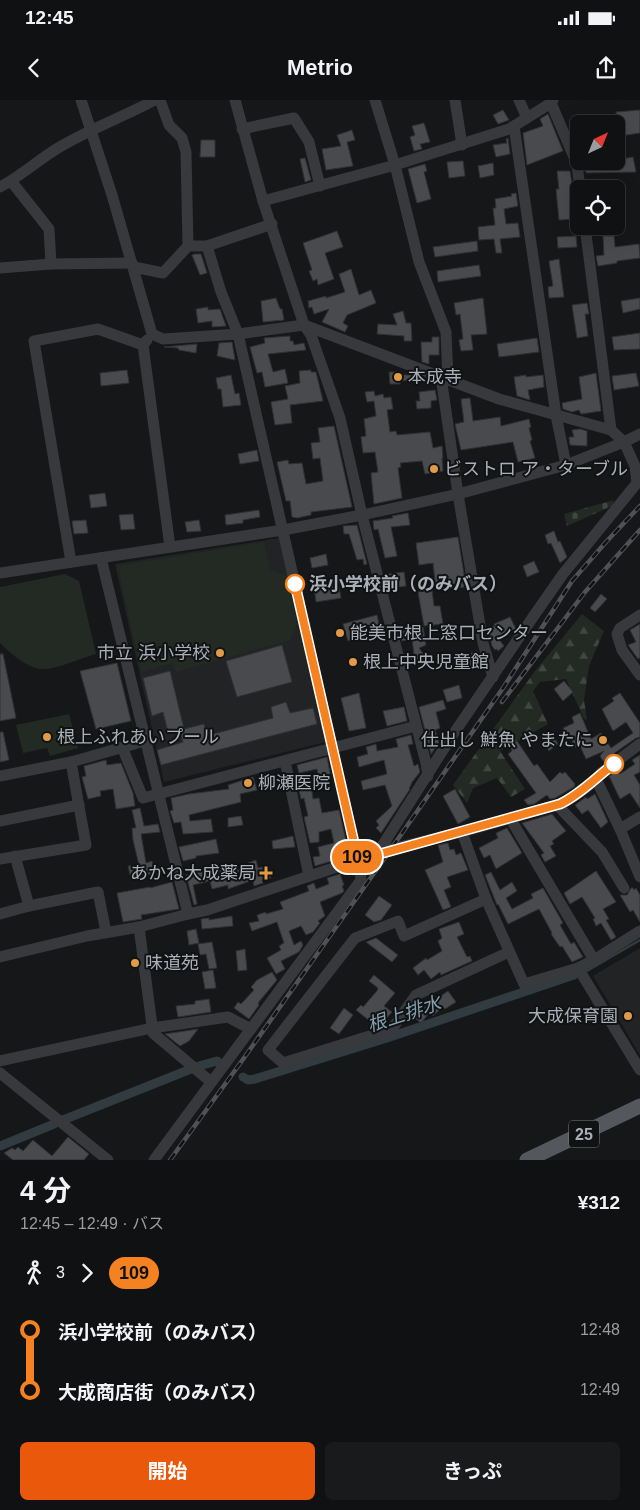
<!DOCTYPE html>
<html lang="ja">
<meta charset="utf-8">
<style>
body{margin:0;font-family:Helvetica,"Noto Sans JP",sans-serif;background:#191a1b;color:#f1f3f6;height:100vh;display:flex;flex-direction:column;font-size:19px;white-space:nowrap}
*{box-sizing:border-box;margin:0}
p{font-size:16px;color:#9c9d9f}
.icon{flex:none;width:28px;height:28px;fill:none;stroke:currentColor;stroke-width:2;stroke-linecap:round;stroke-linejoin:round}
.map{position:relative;height:1060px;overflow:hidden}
.panel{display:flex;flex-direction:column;background:#101112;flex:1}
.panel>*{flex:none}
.badge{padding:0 10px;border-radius:16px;font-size:18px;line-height:32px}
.needle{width:32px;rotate:43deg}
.fabs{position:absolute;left:570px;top:15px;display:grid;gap:10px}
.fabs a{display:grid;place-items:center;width:55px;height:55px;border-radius:8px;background:#101112;box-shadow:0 5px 20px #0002,0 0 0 1px #303132;font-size:25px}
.map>.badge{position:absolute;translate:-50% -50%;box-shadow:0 0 0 2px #fff}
.legs{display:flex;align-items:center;gap:8px;height:55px;padding:0 20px;font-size:16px}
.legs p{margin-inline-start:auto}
.overview{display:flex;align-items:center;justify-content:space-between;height:85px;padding:0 20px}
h1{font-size:28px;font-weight:700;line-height:38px}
.button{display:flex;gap:10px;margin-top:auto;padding:10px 20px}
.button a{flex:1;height:58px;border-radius:8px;background:#ea580c;color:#fff;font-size:20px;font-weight:700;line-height:58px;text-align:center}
.button a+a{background:#191a1b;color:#f1f3f6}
ul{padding:0 20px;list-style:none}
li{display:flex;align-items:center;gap:18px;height:60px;font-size:19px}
li i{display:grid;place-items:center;width:8px;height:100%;margin:0 6px;background:currentColor}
li i::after{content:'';width:12px;height:12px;margin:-6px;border:4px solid;border-radius:50%;background:#101112}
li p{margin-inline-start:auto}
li:first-child i{background:linear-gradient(#0000 50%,currentColor 0)}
li:last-child i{background:linear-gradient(currentColor 50%,#0000 0)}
.status{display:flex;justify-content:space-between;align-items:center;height:35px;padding:0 25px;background:#101112;direction:ltr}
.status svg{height:14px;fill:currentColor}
header{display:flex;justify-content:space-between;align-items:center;height:65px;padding:0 20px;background:#101112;font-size:22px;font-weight:700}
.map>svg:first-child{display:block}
.built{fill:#222325}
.forest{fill:url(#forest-firs)}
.cemetery{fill:url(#cemetery-stones)}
.pitch{fill:#232a23}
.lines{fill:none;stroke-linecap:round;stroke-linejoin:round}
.stream{stroke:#313b40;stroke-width:2.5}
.canal{stroke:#313b40;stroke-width:9}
.building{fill:#484a4d;stroke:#313134}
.minor{stroke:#38393d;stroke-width:11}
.major{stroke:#54575b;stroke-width:15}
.rail-casing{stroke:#4f5156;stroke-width:4.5}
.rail{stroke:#111213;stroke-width:2.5;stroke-dasharray:8;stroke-linecap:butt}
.line-1-casing{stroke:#fff;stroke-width:11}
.line-1{stroke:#f58220;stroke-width:8}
.poi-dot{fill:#e19a45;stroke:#111213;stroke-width:2}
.stop-1-dot{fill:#fff;stroke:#f58220;stroke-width:2.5}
.labels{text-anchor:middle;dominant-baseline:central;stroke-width:4;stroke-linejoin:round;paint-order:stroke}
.shield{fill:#111213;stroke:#7c8086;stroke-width:1}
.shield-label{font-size:16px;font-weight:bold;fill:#aaafb7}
.poi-label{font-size:18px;fill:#aaafb7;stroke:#111213;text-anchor:start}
.stop-label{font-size:18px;font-weight:bold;fill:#aaafb7;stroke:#111213;text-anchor:start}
.water-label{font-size:19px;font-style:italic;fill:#84a0af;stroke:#111213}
</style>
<div class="status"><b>12:45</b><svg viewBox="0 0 49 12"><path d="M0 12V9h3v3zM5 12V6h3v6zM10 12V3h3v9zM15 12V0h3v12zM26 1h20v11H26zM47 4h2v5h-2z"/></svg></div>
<header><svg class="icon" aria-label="back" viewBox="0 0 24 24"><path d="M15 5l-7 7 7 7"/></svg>Metrio<svg class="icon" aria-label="share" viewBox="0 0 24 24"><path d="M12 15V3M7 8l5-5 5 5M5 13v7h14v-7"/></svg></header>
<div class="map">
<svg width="640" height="1060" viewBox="0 0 640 1060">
<defs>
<pattern id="forest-firs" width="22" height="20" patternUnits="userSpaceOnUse" patternTransform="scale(1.25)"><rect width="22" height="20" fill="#232a23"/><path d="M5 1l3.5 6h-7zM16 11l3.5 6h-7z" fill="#404641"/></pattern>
<pattern id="cemetery-stones" width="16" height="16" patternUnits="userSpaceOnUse" patternTransform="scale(1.25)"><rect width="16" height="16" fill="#232a23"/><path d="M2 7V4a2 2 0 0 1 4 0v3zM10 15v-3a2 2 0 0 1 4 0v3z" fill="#404641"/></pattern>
</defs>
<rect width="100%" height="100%" fill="#161718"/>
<g class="built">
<path d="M280 438 326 642 164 682 115 464Z"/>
<path d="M640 848V955L593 876Z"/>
</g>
<path class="forest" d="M582 514 604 531 589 566 584 600 587 620 584 619 566 579 540 582 533 591 548 624 500 651 525 689 511 697 497 678 473 688 467 703 453 685 535 571Z"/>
<path class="cemetery" d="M614 400 612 406 567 426 564 414Z"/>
<g class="pitch">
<path d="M264 442 271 471 286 475 297 524 290 540 176 572 172 563 141 572 118 466Z"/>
<path d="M65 474 79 481 96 554C82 558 61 567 47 569 30 571 11 554 0 543V487Z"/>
<path d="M69 614 78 648 50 656 47 648 23 653 16 625Z"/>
</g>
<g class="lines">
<path class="stream" d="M585 872 640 840"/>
<g class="canal">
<path d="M199 966 217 961 219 963"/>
<path d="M243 977 248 980 255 979 387 938 574 875"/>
<path d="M63 1020 191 969"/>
<path d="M0 1046 54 1024"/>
</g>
</g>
<g class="building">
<path d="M503 10 509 20 498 24 493 15Z"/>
<path d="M640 10V33L620 36 616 12Z"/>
<path d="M548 14 563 51 527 65 523 33 543 26 540 19Z"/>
<path d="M424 23 430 42 420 44 422 49 414 51 410 37 415 35 412 26Z"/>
<path d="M352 30 355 40 347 42 353 66 326 70 322 49 341 46 337 35Z"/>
<path d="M508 38 510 54 496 57 493 45 507 43 506 39Z"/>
<path d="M201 40H215V57H200Z"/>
<path d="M633 57 636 72 586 73 585 67 607 66V63L622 61V59Z"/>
<path d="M305 58 311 80 305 82 300 59Z"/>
<path d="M463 61 465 76 449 78 447 62Z"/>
<path d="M493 63 494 75 480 78 478 66Z"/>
<path d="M425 64 427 71 424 72 431 99 417 103 408 69Z"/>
<path d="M557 71H570L573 90 575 95H573L574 103 571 104 573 119 559 120 556 89H559Z"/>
<path d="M516 93 518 106 504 109 506 124 518 123 520 137 500 139 502 153H496L494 139 479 140 478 127 495 125 493 108H496L495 99 512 96 511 94Z"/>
<path d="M337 131 343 147 325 153 334 179 318 185 317 179 313 181 309 171 312 170 303 143Z"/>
<path d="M576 136 577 147 558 148 557 137Z"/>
<path d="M603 136H614L615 147 639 144 640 158 617 161V163L598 166 596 156 604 155Z"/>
<path d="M477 141 478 151 435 157 433 147Z"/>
<path d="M195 154H201L207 173 200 175 192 155Z"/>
<path d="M559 159 564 197 549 198 548 187 553 186 549 161Z"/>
<path d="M479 165 481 176 438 182 437 171Z"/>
<path d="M351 169 359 195 371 190 376 203 347 215 343 223 348 226 345 232 322 222 329 209 314 214 312 207 309 208 308 201 326 196V198L345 192 339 174Z"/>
<path d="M276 198 280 209H282L284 220 263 222 261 201Z"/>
<path d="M483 198 487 234 471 235 473 250 461 251 459 240 463 239 460 214 456 215 454 203Z"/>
<path d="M640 198V209L623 213 621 201Z"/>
<path d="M587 203 589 214H585L588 236 577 238 572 205Z"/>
<path d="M208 207V210L220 209 226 226 212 227V221L198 223 196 209Z"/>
<path d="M403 211 406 223H411L412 241H404V236L377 234 378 224 397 225 393 214Z"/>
<path d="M640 233V249L614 250 612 237Z"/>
<path d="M290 236V241H293L294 245 304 243 306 250 268 254 273 272 285 269 288 283 265 287 262 272 257 273 250 247 265 243 264 238Z"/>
<path d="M432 237H439V255H429V264L422 262 421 242H432Z"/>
<path d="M537 238 539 252 499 257 497 244Z"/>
<path d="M232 242 235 260 217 256 219 243Z"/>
<path d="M197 244 196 253 179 250 178 248 164 247Z"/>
<path d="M127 270 129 283 101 286 100 273Z"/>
<path d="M311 270V272H316L323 301 290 305 292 323 275 325 271 302 288 299 285 286 300 283 299 271Z"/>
<path d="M389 272H400V275H413L415 280 400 281V284H390Z"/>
<path d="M596 273 601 311 581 314 579 310 572 312 563 309 562 303 582 299 579 277Z"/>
<path d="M636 273 639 286 614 290 612 276Z"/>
<path d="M231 275 235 294 239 293 241 305 223 307 221 289H218L216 278Z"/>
<path d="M526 275V277L543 275 544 287 528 290 530 300 517 296 514 277Z"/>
<path d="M435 290 437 300 431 301V308L417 309 416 301H420L419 292Z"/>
<path d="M374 291 375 296 383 294 384 298 391 297 393 309 387 310 390 332 396 331 397 335 430 332 433 348 442 346 443 358H442L443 371 425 374 422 361 400 363 401 367 398 368 402 398 374 404 371 373 378 372 375 352 363 353 361 337 366 336 364 319 376 316 374 301 367 302 365 292Z"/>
<path d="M470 298 473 321 500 317 501 326 529 319 531 327 529 328 532 340 530 341 535 358 518 362 513 342 461 350 455 324 464 322 461 299Z"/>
<path d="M334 326 352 407 311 412V415L297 418 292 417 290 401H286L277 362 288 360 289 364 302 363 306 384 323 381 320 358 313 359 311 343 320 342 318 328Z"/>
<path d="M580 329 587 331V346L570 345 569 337H574L572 330Z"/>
<path d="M257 350 259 361 240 364 238 354Z"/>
<path d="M105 393 107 406 91 408 89 395Z"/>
<path d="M259 410 260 417 243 420V423L226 425 225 415Z"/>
<path d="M408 413 410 425 391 427 397 456 385 458 378 429 374 430 373 421 393 418 392 416Z"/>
<path d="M133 414 135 429 121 430 119 415Z"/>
<path d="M86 420 88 433 74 434 72 421Z"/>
<path d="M199 420 201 431 187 432 185 422Z"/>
<path d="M357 425 367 464 364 465 363 459 357 460 349 434H344L343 426Z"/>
<path d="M554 431 558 442 560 441 567 457 560 463 551 443 548 444 545 435Z"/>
<path d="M458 437 466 487 436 489 433 463 419 465 416 443Z"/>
<path d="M326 454 328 465 312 468 310 458Z"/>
<path d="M534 461 539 472 527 477 523 466Z"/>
<path d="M404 472 406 486 392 488 388 474Z"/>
<path d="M338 483 341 498 316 502 314 487Z"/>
<path d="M432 490 434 506H440L443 524 424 526 418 492Z"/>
<path d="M601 494 607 499 595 512 590 508Z"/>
<path d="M377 515 381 533 348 541 343 524Z"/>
<path d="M510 517 516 529 497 537 504 546 498 551 497 549 495 550 492 546 488 528 495 526 494 524Z"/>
<path d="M640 524V558L638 559 628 545 636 542 630 530Z"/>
<path d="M423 527 426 545 419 548 425 556 410 566 407 559 414 554 412 539 402 541 400 531Z"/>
<path d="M282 545 292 582 237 597 226 561Z"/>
<path d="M477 551 481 561 462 569 458 558Z"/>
<path d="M0 554H3L16 618 0 621Z"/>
<path d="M117 563 131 621 96 629 80 571Z"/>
<path d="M170 571 184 629 168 632 163 612 152 616 143 578Z"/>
<path d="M564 581 573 592 563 601 554 589Z"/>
<path d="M459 585 462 598 447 602 443 590Z"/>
<path d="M359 593 366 628 349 631 341 598Z"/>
<path d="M620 593 640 623V637L636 638 603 661 600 656 604 651 586 659 580 646 576 648 570 637 568 638 563 628 574 623 572 617 580 613 591 639 601 633 611 648 633 633 626 622 613 631 602 609 614 601 612 598Z"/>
<path d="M443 600 446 609 436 612 440 628 435 630 439 643 431 654 419 607Z"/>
<path d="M286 602 290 613 313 608 317 624 161 665 157 650 183 642 180 630 204 624 206 636 273 618 271 607Z"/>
<path d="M404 607 407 621 387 626 383 611Z"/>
<path d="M550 631 558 644 549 651 540 637Z"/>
<path d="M0 632H3L9 660 0 662Z"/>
<path d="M411 635 413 644 408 645 414 666 418 664 420 672 412 682 410 687 409 688 410 689 381 733 376 728 379 725 376 721 392 706 385 685 363 690 361 681 387 674 384 660 359 667 357 657 368 654 366 647 376 644 377 651 398 647 396 639Z"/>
<path d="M517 641 534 666 537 664 550 682 560 672 562 674 565 672 575 684 574 687 555 698 550 699 547 695 534 704 528 705 524 700 536 693 508 654 512 651 510 647Z"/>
<path d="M640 655V672L634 675 640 685V708L630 693 620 699 609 676 618 671 620 674 635 664 632 660Z"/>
<path d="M327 657 331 678 319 681 317 669 299 673 297 665Z"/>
<path d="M106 660 107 665 121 663 133 693 135 706 116 709 113 689 100 691 101 696 88 699 82 677 86 676 84 666Z"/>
<path d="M253 677 257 690 240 694 241 702 189 715 190 721 211 719 213 732 183 734 181 722 174 723 170 711 173 710 171 698 189 694 229 689 228 685Z"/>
<path d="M311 685 313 699 319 698 322 713 339 710 349 754 334 758 335 760 315 766 313 757 320 756 318 747 334 743 331 729 319 732V742L310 743 304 717 308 716 304 698 301 699 298 686Z"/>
<path d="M455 689 470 717 458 724 443 696Z"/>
<path d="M595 694 608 722 601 728 588 710 582 714 575 705 586 697 587 699Z"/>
<path d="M140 708 144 726 158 724 160 732 141 734 146 763 152 761 155 773 131 779 128 766 139 765 133 740 132 728H136L132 710Z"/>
<path d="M552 714 566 731 552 741 554 744 550 746 556 756 545 762 541 755 544 753 522 723Z"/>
<path d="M241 716 243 725 228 727V718Z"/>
<path d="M507 728 522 753 496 769 490 755 484 758 479 748 498 738 496 733Z"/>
<path d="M293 736 295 747 273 749 272 741Z"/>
<path d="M216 739 219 753 196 756V758L183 761 179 747Z"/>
<path d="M448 743 450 750 454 749 456 755 461 753 468 770 447 777 451 787 444 790 451 807 443 810 425 770 443 762 438 745Z"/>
<path d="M256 760 258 768 268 766 271 778 262 780 263 783 254 786 253 780 228 789V785L212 789 210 781 193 785 197 804 194 805 186 775 219 767 220 770 235 766 237 770 249 766 248 763Z"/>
<path d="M596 771 616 802 603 809 609 819 606 820 616 837 611 840 601 823 596 826 593 819 595 818 582 797 570 804 564 793Z"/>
<path d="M491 772 500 790 512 782 517 791 506 798 512 809 533 798 531 794 543 788 563 823 560 825 571 844 574 842 583 857 572 862 562 846 560 847 551 834 552 833 539 809 508 824 498 804 497 805 485 775Z"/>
<path d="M340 774 344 785 342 786 344 791 342 793 320 802 325 816 318 821 320 823 313 832 306 835 301 826 289 831 294 845 301 841 303 845 299 852 281 861 285 869 276 874 267 858 281 850 279 846 284 843 277 822 252 831 249 823 259 821 257 815 266 812V814L283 809 280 802 309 791 307 786 314 783 316 789 329 784 327 778Z"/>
<path d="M172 782 179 809 141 815 142 819 123 822 117 793 150 787V788Z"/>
<path d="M631 788H633L634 790 636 788 640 795V822L633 810 630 812 620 795H627Z"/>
<path d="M379 796 392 805 381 820 374 822 365 815Z"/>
<path d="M232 816 233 826 202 829 201 819 209 818V820Z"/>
<path d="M459 822 464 834 457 837 467 857 470 856 472 861 441 875 440 872 431 879 424 870 418 875 413 868 426 858 427 860 442 851 438 841 442 838 439 829Z"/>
<path d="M196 829 199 843 189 845 187 831Z"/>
<path d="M376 838 398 855 392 862 366 842Z"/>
<path d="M212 842 217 868 209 869 206 854 200 855 198 844Z"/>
<path d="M245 849 247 870 238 871 236 851Z"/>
<path d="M213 870 216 888 205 889 202 872Z"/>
<path d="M272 872 277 880 258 903 259 905 249 919 234 908 238 902 241 904 254 890 251 887 257 880Z"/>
<path d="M374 875 395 893 384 906 392 912 384 921 377 914 371 922 356 910 361 905 363 907 377 891 378 888 369 881Z"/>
<path d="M448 891 456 902 445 909 443 907 433 916 430 912 421 923 411 915 418 905 422 909Z"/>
<path d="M209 899 211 912 178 917 176 906 195 904V901Z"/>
<path d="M344 908 353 915 339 934 330 928Z"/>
<path d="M198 929 189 941 180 946 165 934Z"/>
<path d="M68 1037 89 1054 84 1060H13L4 1053 12 1048 15 1050 18 1047 23 1051 33 1040 52 1056Z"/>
</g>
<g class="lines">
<g class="minor">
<path d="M81 0 112 95 152 234 163 239 238 234 304 225 499 299 611 330 624 342 640 334"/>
<path d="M160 0 169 25 182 38 186 52 188 146"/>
<path d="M235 0 263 101 304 225 311 235 340 318 362 415 426 663 428 676"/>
<path d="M375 0 395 65 419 162 446 232 448 280"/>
<path d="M455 0 462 45"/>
<path d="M519 0 527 18"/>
<path d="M551 3 577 64 580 89"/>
<path d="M514 26 556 315 566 365"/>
<path d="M242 29 294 18 309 42 320 86"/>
<path d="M11 81 49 129 51 164"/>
<path d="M0 87C21 76 38 60 58 48 89 29 123 17 155 0"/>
<path d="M263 101 395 65 509 29 551 3 553 0"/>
<path d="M585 126 611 330"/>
<path d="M134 167 163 173 188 146H207L272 124"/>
<path d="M0 168 51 164 132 163"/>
<path d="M147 240 143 245 170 447"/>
<path d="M441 277 458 394 483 543 493 577"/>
<path d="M101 458 188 814"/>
<path d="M71 462 34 241 98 229 143 245"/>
<path d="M0 473 283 430 362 415 458 394 566 365 624 342 635 366 637 383 563 474 533 517 450 639 377 754"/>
<path d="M640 515 620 528 617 534 622 550 640 575"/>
<path d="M122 647 143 698 416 626"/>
<path d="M285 661 309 776"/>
<path d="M0 676 71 662 145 641"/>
<path d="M596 679 620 729 640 777"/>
<path d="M557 705 602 752 624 788"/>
<path d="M510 718 594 860"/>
<path d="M0 721 79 705"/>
<path d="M620 729 640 717"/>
<path d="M462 732 486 799 524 884 578 868 594 860 640 831"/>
<path d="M15 756 29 806 98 792 106 832"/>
<path d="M0 759 86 745 71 662"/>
<path d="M486 799 404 836 398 821 355 838 268 950 283 963 392 929 416 895 509 852"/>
<path d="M0 814 29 806"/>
<path d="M139 827 153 933 211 982"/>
<path d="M0 857 87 836 139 827 188 814 207 810 391 749 462 732 560 704C574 697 591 686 601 673L640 644"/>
<path d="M578 868 640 970"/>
<path d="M0 961 152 928 228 917 251 929"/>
<path d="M0 973 108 1060"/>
<path d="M154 1060 361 780 360 770 238 234 221 192 207 146"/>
</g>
<path class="major" d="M527 1060 640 1006"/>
<g class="rail-casing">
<g id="rail">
<path d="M502 602 585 492 640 430"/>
<path d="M170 1060 244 958 391 749 503 588 572 481 606 442 640 406"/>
</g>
</g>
<use href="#rail" class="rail"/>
</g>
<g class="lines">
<g class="line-1-casing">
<path id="line-1" d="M295 484 358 760 560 704C581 694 596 677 614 664"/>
</g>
<use href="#line-1" class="line-1"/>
</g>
<g class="poi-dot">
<circle cx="398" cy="277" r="5"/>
<circle cx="434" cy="369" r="5"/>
<circle cx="340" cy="533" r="5"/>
<circle cx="220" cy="553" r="5"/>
<circle cx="353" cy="562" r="5"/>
<circle cx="47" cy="637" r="5"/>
<circle cx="603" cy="640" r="5"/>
<circle cx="248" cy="683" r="5"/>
<path d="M263.5 765.5h5v5h5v5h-5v5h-5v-5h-5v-5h5z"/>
<circle cx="135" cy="863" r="5"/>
<circle cx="628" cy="916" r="5"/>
</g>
<g class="stop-1-dot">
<circle cx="295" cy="484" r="9"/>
<circle cx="614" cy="664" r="9"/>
</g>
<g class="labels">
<rect class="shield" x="569" y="1020.5" width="30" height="27" rx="4"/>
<g class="shield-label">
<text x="584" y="1034">25</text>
</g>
<g class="poi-label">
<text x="408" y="277">本成寺</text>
<text x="444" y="369">ビストロ ア・ターブル</text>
<text x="350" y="533">能美市根上窓口センター</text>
<text x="210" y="553" text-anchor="end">市立 浜小学校</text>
<text x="363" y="562">根上中央児童館</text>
<text x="57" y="637">根上ふれあいプール</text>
<text x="593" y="640" text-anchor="end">仕出し 鮮魚 やまたに</text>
<text x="258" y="683">柳瀬医院</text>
<text x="256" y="773" text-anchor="end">あかね大成薬局</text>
<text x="145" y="863">味道苑</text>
<text x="618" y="916" text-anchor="end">大成保育園</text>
</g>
<g class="stop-label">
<text x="309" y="484">浜小学校前（のみバス）</text>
</g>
<g class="water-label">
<text transform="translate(404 914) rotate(-18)">根上排水</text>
</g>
</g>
</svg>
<div class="fabs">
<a><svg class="needle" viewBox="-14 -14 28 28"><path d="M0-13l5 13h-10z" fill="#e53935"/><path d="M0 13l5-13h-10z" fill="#9c9d9f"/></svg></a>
<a><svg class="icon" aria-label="locate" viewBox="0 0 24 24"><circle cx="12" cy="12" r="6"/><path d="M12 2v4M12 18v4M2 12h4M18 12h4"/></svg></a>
</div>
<b class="badge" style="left:357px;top:757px;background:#f58220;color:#111">109</b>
</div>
<section class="panel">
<div class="overview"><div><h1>4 分</h1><p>12:45 – 12:49 · バス</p></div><b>¥312</b></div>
<div class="legs"><svg class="icon" aria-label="walk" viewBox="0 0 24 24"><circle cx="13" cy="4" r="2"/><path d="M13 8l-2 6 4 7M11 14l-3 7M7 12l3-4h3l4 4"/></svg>3<svg class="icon" aria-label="forward" viewBox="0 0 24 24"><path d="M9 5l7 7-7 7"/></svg><b class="badge" style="background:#f58220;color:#111">109</b></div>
<ul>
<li><i style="color:#f58220"></i><b>浜小学校前（のみバス）</b><p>12:48</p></li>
<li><i style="color:#f58220"></i><b>大成商店街（のみバス）</b><p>12:49</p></li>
</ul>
<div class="button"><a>開始</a><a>きっぷ</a></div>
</section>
